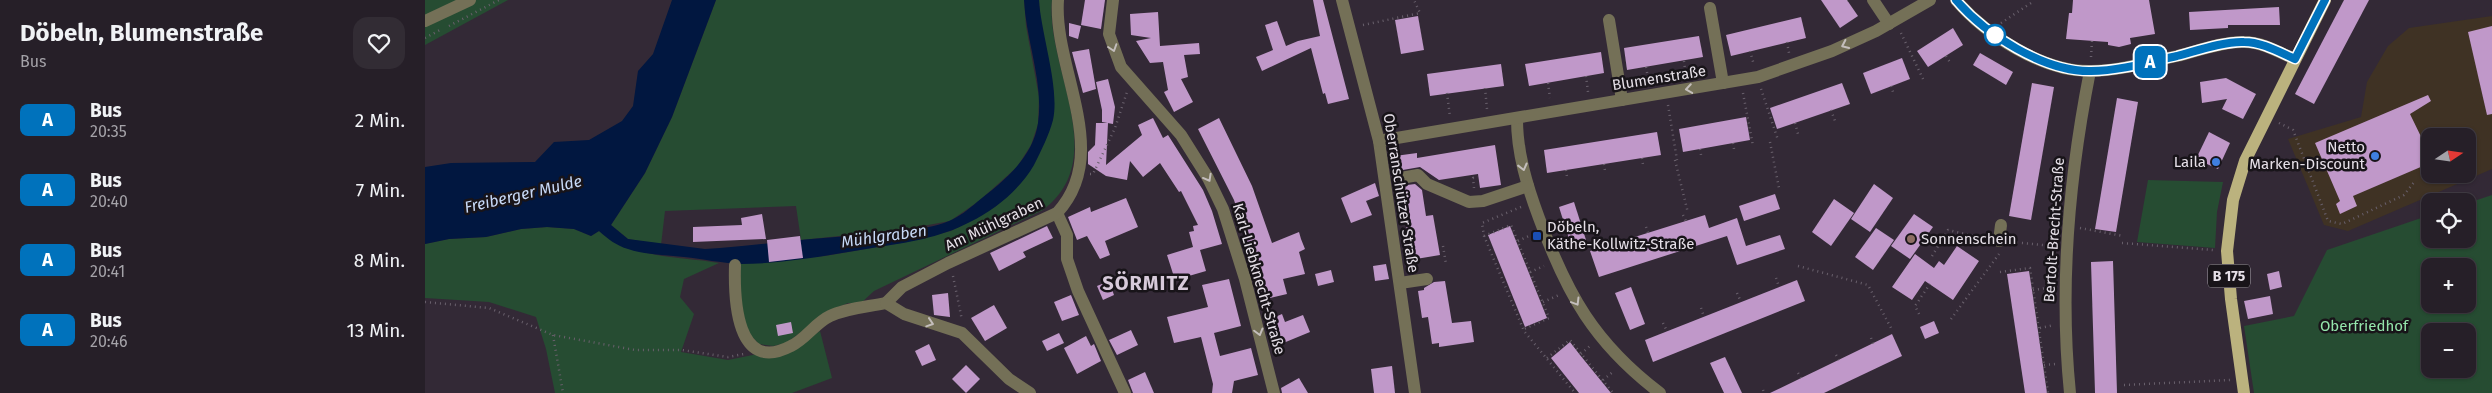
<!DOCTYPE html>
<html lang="de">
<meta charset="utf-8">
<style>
body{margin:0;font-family:"Fira Sans",sans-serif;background:#322c34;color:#f1f3f6;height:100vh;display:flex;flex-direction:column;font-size:19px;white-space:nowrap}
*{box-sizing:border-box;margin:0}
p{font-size:16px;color:#a4a2a8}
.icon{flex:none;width:28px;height:28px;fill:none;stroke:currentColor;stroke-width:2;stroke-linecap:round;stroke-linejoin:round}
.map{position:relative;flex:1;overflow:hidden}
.drawer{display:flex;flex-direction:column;background:#261f28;width:425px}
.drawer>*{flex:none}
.badge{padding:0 10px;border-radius:8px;font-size:18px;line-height:32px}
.needle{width:32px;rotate:77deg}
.buttons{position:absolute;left:1996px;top:128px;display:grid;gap:10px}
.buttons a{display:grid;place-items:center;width:55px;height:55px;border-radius:10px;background:#261f28;box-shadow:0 1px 4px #0004,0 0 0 1px #423d45;font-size:25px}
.map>.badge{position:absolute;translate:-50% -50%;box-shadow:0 0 0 2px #fff}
.round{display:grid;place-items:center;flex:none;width:52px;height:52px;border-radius:15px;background:#322c34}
.head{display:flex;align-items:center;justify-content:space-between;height:85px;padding:0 20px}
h1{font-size:24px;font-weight:700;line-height:38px}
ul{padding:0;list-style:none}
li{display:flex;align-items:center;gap:15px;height:70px;padding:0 20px}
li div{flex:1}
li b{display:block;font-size:19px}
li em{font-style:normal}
li .badge{min-width:55px;font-weight:700;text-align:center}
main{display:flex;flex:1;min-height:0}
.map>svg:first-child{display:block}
.commercial{fill:#3f3224;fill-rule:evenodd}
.green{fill:#264c32;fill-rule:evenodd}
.water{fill:#011740}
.building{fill:#c098c9}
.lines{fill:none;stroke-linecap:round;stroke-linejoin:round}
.path{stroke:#69606c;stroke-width:2.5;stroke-dasharray:1 4;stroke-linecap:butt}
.minor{stroke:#747057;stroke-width:12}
.major{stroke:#bbb27e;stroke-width:12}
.oneway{stroke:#c4bebc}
.line-casing{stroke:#fff;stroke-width:11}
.line{stroke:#0072bc;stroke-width:8}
.stop-dot{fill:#fff;stroke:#0072bc;stroke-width:2.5}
.shop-dot{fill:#3f7fe0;stroke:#181419;stroke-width:2}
.transit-dot{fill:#1a4fb4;stroke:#181419;stroke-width:2}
.education-dot{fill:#8d6e63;stroke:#181419;stroke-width:2}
.labels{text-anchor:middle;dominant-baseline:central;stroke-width:5;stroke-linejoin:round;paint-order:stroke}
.shield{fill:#181419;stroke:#a8a3aa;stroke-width:1}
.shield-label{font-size:14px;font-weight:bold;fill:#e6e0e8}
.street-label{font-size:15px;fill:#e6e0e8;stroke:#181419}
.poi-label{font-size:15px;fill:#e6e0e8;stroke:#181419;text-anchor:end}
.park-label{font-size:15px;fill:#94e5ab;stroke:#181419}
.water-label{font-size:16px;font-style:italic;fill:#c7d9f7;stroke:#181419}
.district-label{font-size:20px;font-weight:bold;letter-spacing:1px;fill:#d7cada;stroke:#181419}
</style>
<main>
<section class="drawer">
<div class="head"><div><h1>Döbeln, Blumenstraße</h1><p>Bus</p></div><a class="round"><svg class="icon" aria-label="heart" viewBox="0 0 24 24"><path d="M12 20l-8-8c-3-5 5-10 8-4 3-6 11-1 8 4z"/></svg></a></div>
<ul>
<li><span class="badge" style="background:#0072bc;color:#fff">A</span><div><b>Bus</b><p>20:35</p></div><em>2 Min.</em></li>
<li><span class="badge" style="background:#0072bc;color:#fff">A</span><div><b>Bus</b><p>20:40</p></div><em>7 Min.</em></li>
<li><span class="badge" style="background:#0072bc;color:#fff">A</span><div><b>Bus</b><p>20:41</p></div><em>8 Min.</em></li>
<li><span class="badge" style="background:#0072bc;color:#fff">A</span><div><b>Bus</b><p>20:46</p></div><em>13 Min.</em></li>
</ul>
</section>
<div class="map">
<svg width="2067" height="393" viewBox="0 0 2067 393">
<rect width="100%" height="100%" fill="#332936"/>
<path class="commercial" d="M2067 16V169L1923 231 1899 225 1863 139 1936 117 1942 82 1963 46 1984 28ZM2005 136H2042V174H2005Z"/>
<g class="green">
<path d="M0 0H83L0 45Z"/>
<path d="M291 0H599L601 26 614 97 613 124 606 145 592 167 554 201 525 221 481 229 376 240 371 206 240 211 236 245 203 239 186 225 220 173 247 117Z"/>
<path d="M614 0H627C620 66 687 158 618 210L449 291 436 303H423L406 310 361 343 348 346 334 344 318 328 313 264 400 256 482 242 526 231 571 206 595 184 629 95 615 21Z"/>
<path d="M1723 180 1798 182 1792 212 1790 248 1712 242Z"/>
<path d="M2067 195V393H1829L1819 326 1869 316 1902 250 2005 215V239H2042L2043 203ZM2042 266V304H2005V266ZM2042 331V369H2005V331Z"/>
<path d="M122 227 149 229 166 236 174 231C207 259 253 256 294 263L259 279 255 297 269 314 256 352 303 360 372 346 395 331 407 378 367 393H130L121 349 111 317 64 302 0 298V244L24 239 61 237 96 229Z"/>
</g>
<path class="water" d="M247 0H291L247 117 220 173 186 225 203 239 280 249 295 248C338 244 381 239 423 236 452 233 498 232 524 221 534 217 544 209 552 202 578 182 608 158 613 123 619 83 601 41 599 0H614C616 34 635 88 628 120 624 135 616 151 609 165 595 189 570 210 545 222 515 238 480 243 447 248 404 255 359 264 315 264 296 263 278 259 259 257 241 255 221 255 203 249 192 246 183 239 174 231L166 236 149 229 122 227 96 229 61 237 24 239 0 244V167L26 163 110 162 129 142 164 140 197 121 208 106 213 71 228 54Z"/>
<g class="building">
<path d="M660 0H680L676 29 656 25Z"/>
<path d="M888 0H898L924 99 903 104 900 93 898 94 886 48 837 71 831 57 848 50 840 25 852 21 861 46 873 41 895 36Z"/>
<path d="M1396 0H1422L1433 16 1415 28Z"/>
<path d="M1648 0H1724L1730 34 1705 38 1706 44 1694 47 1683 45V42L1641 39 1644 13H1647Z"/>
<path d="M1919 0H1944L1889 104 1870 94Z"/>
<path d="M1854 7 1855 25H1803V28L1765 30 1764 12Z"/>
<path d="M733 12 735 46 774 43 775 54 759 55 763 77 756 79 768 102 749 112 739 92 743 90 738 62 725 63 711 41 726 38 706 35 705 14Z"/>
<path d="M993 16 999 50 976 54 970 20Z"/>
<path d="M1376 17 1381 38 1306 56 1301 35Z"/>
<path d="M644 23 656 26 653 39 644 36Z"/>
<path d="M2067 26V114L2062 115 2043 32Z"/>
<path d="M1528 28 1538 45 1503 67 1492 51Z"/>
<path d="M1274 36 1278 57 1202 70 1199 48Z"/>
<path d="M664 49 671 89 658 93 647 52Z"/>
<path d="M1176 52 1179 73 1104 86 1100 64Z"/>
<path d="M1555 53 1588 72 1581 85 1548 65Z"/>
<path d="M1477 58 1485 79 1446 94 1438 73Z"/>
<path d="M1076 64 1079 86 1005 96 1002 74Z"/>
<path d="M1801 78 1831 94 1818 119 1797 109 1802 99 1777 103 1775 82Z"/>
<path d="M683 79 690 107 688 124 677 122V110L671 82Z"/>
<path d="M1417 83 1425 104 1352 129 1345 108Z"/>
<path d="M1607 83 1629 87 1606 220 1584 216Z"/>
<path d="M2003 95 2006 101 1985 114 2002 149 2005 148V163L1928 196 1932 206 1915 214 1911 204 1915 201 1890 143Z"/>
<path d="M1692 98 1713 102 1691 232 1670 229Z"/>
<path d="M1321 117 1325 140 1258 152 1254 129Z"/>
<path d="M728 118 738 138 743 135 778 190 787 211 797 244 775 250 781 271 750 280 742 255 768 247 764 232 769 231 768 226 773 225 756 191 754 192 735 163 718 177 705 161 702 180 681 176 663 164V152L670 145 671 123H683L681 165 717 135 713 125Z"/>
<path d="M794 118 827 186 847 243 874 232 876 239 880 249 874 252 880 274 858 279 862 294 836 300 830 272H832L809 200 773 129Z"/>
<path d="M1232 132 1236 155 1122 173 1119 150Z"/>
<path d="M1784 132 1805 143 1793 169 1771 159Z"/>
<path d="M1070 145 1076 185 1055 188 1053 174 1014 180 995 167 972 171 970 156 992 153V158Z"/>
<path d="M950 183 954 196 941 201 947 215 926 223 916 198Z"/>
<path d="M990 184 997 190 1001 216 1008 215 1015 255 991 259 990 252 985 253 981 225 986 224 982 202 977 203 975 186Z"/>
<path d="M1449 184 1468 198 1445 232 1426 219Z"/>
<path d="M1350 194 1355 209 1319 221 1314 206Z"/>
<path d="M701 198 713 227 680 241 685 255 675 259 662 236 652 240 643 217 665 207 666 212Z"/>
<path d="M1409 199 1429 213 1406 246 1387 232Z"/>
<path d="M1149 202 1161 240 1146 245 1134 207Z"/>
<path d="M337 214 341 239 268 242V227L317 225 316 218Z"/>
<path d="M1489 214 1508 227 1485 259 1466 246Z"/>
<path d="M1280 215 1284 228 1312 218 1321 246 1355 235 1360 249 1312 265 1302 236 1174 277 1165 251Z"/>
<path d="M622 226 628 238 598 252 601 257 574 271 565 253Z"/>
<path d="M1085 226 1122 318 1100 327 1063 235Z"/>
<path d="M1451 228 1469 240 1448 270 1430 257Z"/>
<path d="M375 236 378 258 344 262 342 240Z"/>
<path d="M1532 246 1554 261 1528 300 1500 281 1487 300 1467 287 1490 254 1509 268 1514 261 1519 265Z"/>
<path d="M1688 261 1692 393H1670L1666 262Z"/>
<path d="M961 264 964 279 950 281 948 266Z"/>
<path d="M906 270 909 282 893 286 890 274Z"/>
<path d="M1604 271 1607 290 1622 393H1600L1582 274Z"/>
<path d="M1854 271 1857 287 1845 290 1842 274Z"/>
<path d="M804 279 816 326 789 333 795 356 826 348 833 375 809 381 807 393H787L788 384 776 337 749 343 742 317 783 307 777 285Z"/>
<path d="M1372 280 1380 301 1228 362 1220 340Z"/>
<path d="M684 281 689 295 678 300 672 286Z"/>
<path d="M1020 281 1027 323 1046 321 1049 342 1014 347V343L1007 344 1003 317 997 318 993 291 999 290V288L1009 282Z"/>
<path d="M1206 287 1220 324 1205 330 1190 293Z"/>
<path d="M523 293 525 317 509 315 507 295Z"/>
<path d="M646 295 654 315 637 321 629 302Z"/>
<path d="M1845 296 1848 314 1823 319 1819 301Z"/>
<path d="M569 305 582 328 560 341 546 318Z"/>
<path d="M857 314 860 322 878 315 885 332 851 346 841 321Z"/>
<path d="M1509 321 1514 333 1500 339 1495 327Z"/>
<path d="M366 322 368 333 353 336 351 325Z"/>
<path d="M706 330 713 345 692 355 684 340Z"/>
<path d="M634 333 639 343 622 351 617 341Z"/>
<path d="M1467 334 1477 356 1399 393H1345Z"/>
<path d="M661 336 666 346 669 344 676 361 652 374 639 348Z"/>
<path d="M1145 342 1155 355 1186 393H1154L1126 358Z"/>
<path d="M504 344 511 360 497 366 490 351Z"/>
<path d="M1300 357 1317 393H1299L1285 363Z"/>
<path d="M541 365 555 379 541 393 527 379Z"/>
<path d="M967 366 970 393H949L946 369Z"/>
<path d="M720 372 729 393H708L703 380Z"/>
<path d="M874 378 883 393H857L856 388Z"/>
</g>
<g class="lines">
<g class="path">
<path d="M1422 0H1423"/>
<path d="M1576 23 1606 3 1604 0"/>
<path d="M938 25 995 13 989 0"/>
<path d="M24 26 74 0"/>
<path d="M1476 33 1499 81"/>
<path d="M0 38 15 30"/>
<path d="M1362 42 1364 53"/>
<path d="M1325 51 1329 65"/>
<path d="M1521 56 1526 64"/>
<path d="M1666 57 1667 41"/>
<path d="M1259 61 1261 77"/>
<path d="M1221 67 1224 83"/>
<path d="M1161 76 1163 92"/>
<path d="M1123 83 1125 98"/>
<path d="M1466 86 1469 95"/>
<path d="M1060 88 1062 109"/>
<path d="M1336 89 1353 140"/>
<path d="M1022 93 1025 117"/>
<path d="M1318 93 1328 146"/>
<path d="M1243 105 1252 160"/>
<path d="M1406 110 1410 121"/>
<path d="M1370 123 1373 134"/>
<path d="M1854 123 1868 130 1903 221 1917 224 1979 195 1990 181"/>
<path d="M1345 142 1354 188"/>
<path d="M1308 143 1309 149"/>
<path d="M1275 149 1276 155"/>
<path d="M1217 158 1218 165"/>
<path d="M1250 160 1263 213"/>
<path d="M1179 164 1180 171"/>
<path d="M1141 170 1142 177"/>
<path d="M665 174H668L690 128 702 92"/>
<path d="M1049 188 1048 178 1053 177"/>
<path d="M1096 207 1057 223 1059 236 1099 331 1150 393"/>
<path d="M1258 215 1261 221"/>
<path d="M1221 227 1223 233"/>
<path d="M1655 228 1698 236"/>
<path d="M1059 236 1086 225 1124 318 1099 329"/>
<path d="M1184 239 1186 245"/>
<path d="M1093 241 1106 235"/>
<path d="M1587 242 1628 246"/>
<path d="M1697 243 1788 250"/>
<path d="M1018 246 1021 264"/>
<path d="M1507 256 1523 230 1561 239"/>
<path d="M1373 266 1443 285 1466 328"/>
<path d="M1105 272 1119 266"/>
<path d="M1575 272 1605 268 1623 393"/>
<path d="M528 276 537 320"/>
<path d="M1351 278 1354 287"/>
<path d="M1608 290 1629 287"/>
<path d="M1312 293 1316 302"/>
<path d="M0 302 64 308 128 335 210 350H257L303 357 319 354"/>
<path d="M1118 302 1134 295"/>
<path d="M1276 308 1279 317"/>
<path d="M1494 314 1490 306 1505 284"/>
<path d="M1526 319 1574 254"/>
<path d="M1238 323 1242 331"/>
<path d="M1615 328 1629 325"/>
<path d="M128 335 138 393"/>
<path d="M1446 338 1448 344"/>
<path d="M1156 354 1167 344"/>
<path d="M1411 355 1414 360"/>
<path d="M1122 358 1145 340 1188 393"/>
<path d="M1619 365 1631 364"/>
<path d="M1373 373 1376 378"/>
<path d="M1178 380 1189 371"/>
<path d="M1699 385 1805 380"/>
<path d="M1338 390 1339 393"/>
</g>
<g class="minor">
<path d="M688 0 684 34 696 67 756 135 783 178 798 209 820 279 849 393"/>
<path d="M917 0 954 141 990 393"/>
<path d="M1448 0 1464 24"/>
<path d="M1531 0C1561 35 1618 72 1666 71 1694 71 1724 62 1752 56 1772 51 1800 41 1819 42 1837 42 1854 52 1869 59"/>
<path d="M1285 8 1298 83"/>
<path d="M1184 20 1197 100"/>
<path d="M0 21 45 0"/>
<path d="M1092 119C1092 153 1102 186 1114 218 1142 294 1169 343 1235 393"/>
<path d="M954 141 1333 77 1407 51 1451 31 1505 0"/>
<path d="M976 178 993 175 1002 184 1044 202 1058 201 1103 186"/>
<path d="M632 213 642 235V259L653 291 700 393"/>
<path d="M1574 241 1576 225"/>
<path d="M310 265C309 299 311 375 366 346 381 339 390 323 405 316 422 308 442 307 461 303"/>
<path d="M975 283 1002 279"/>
<path d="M461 303 477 287 523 263 632 213C688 153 628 69 633 0"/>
<path d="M461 303 479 314 537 333 584 379 605 393"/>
<path d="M1645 393C1634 285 1644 177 1665 71"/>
</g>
<path class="major" d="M1819 393 1806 299 1802 251 1808 200 1820 161 1900 0"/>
</g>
<defs><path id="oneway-chevron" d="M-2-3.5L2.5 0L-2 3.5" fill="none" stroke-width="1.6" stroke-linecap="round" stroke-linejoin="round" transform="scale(1.25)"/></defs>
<g class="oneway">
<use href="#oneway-chevron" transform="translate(1420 45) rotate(155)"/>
<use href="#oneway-chevron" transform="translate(688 48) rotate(72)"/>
<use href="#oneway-chevron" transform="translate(1264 89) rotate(171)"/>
<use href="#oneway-chevron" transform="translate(1098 167) rotate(76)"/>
<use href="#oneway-chevron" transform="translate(783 178) rotate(61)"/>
<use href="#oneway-chevron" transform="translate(1151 302) rotate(59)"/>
<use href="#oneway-chevron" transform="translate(505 323) rotate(18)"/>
<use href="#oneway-chevron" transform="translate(834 332) rotate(75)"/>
</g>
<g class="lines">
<g class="line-casing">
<path id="line" d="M1531 0C1560 34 1619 72 1666 71 1694 71 1725 62 1752 56 1771 51 1800 41 1819 42 1837 42 1854 52 1870 59L1900 0"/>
</g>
<use href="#line" class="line"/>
</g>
<circle class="stop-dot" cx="1570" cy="35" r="10"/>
<g class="shop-dot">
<circle cx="1950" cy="156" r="5"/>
<circle cx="1791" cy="162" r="5"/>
</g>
<rect class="transit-dot" x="1107" y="231" width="10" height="10" rx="2.5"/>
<circle class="education-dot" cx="1486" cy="239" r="5"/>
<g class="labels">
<rect class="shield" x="1783" y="264.5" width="42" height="23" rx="4"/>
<g class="shield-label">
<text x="1804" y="276">B 175</text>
</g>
<g class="street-label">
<text transform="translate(1234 78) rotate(-9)">Blumenstraße</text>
<text transform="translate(976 193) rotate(81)">Oberranschützer Straße</text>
<text transform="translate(569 224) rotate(-25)">Am Mühlgraben</text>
<text transform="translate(1629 230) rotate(-86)">Bertolt-Brecht-Straße</text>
<text transform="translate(834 279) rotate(74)">Karl-Liebknecht-Straße</text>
</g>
<g class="poi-label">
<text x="1940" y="147">Netto<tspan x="1940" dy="17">Marken-Discount</tspan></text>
<text x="1781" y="162">Laila</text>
<text x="1122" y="227" text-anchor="start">Döbeln,<tspan x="1122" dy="17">Käthe-Kollwitz-Straße</tspan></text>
<text x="1496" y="239" text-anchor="start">Sonnenschein</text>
</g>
<g class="park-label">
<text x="1939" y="326">Oberfriedhof</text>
</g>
<g class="water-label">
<text transform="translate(98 194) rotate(-13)">Freiberger Mulde</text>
<text transform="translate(459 236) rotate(-8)">Mühlgraben</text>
</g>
<g class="district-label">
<text x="721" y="283">SÖRMITZ</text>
</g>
</g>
</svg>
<div class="buttons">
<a><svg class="needle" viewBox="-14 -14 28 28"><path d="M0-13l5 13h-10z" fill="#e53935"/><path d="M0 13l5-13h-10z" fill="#a4a2a8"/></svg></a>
<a><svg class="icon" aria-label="locate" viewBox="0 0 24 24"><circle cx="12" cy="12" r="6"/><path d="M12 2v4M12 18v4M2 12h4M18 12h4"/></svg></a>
<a>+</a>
<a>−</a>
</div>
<b class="badge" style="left:1725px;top:62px;background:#0072bc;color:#fff">A</b>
</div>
</main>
